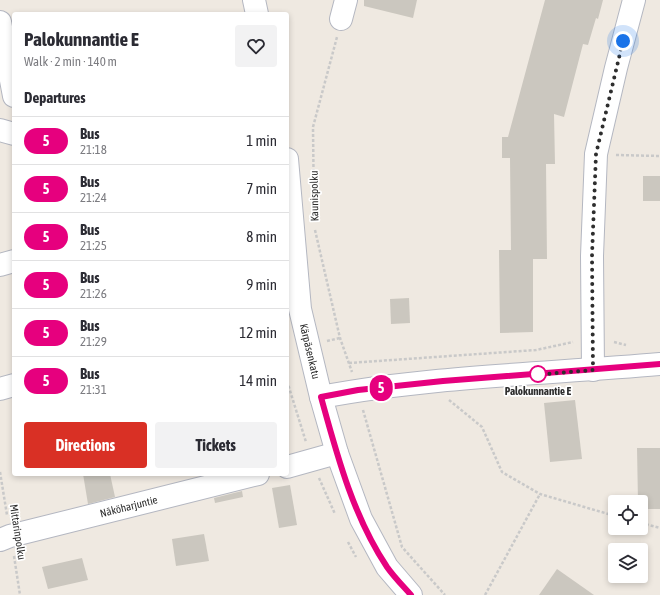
<!DOCTYPE html>
<meta charset="utf-8">
<style>
body{margin:0;font-family:"Asap Condensed",sans-serif;background:#f2f2f3;color:#2b2b33;height:100vh;display:flex;flex-direction:column;font-size:15px;white-space:nowrap}
*{box-sizing:border-box;margin:0}
p{font-size:13px;color:#7c7c81}
.icon{flex:none;width:22px;height:22px;fill:none;stroke:currentColor;stroke-width:2;stroke-linecap:round;stroke-linejoin:round}
.map{position:relative;flex:1;overflow:hidden}
.side{position:absolute;left:12px;top:12px;width:277px;height:464px;display:flex;flex-direction:column;background:#fff;border-radius:4px;box-shadow:0 2px 6px #0003}
.side>*{flex:none}
.badge{padding:0 8px;border-radius:13px;font-size:14px;line-height:26px}
.controls{position:absolute;left:608px;top:495px;display:grid;gap:8px}
.controls a{display:grid;place-items:center;width:40px;height:40px;border-radius:4px;background:#fff;box-shadow:0 2px 6px #0003;font-size:20px}
.you{position:absolute;width:20px;height:20px;margin:-10px;border:3px solid #fff;border-radius:50%;background:#1a73e8;box-shadow:0 0 0 6px #1a73e833}
.map>.badge{position:absolute;translate:-50% -50%;box-shadow:0 0 0 2px #fff}
h2{padding:0 12px;font-size:15px;line-height:36px}
.round{display:grid;place-items:center;flex:none;width:42px;height:42px;border-radius:4px;background:#f2f2f3}
.head{display:flex;align-items:center;justify-content:space-between;height:68px;padding:0 12px}
h1{font-size:19px;font-weight:700;line-height:30px}
.cta{display:flex;gap:8px;margin-top:auto;padding:8px 12px}
.cta a{flex:1;height:46px;border-radius:4px;background:#d93025;color:#fff;font-size:16px;font-weight:700;line-height:46px;text-align:center}
.cta a+a{background:#f2f2f3;color:#2b2b33}
ul{padding:0;list-style:none}
li{display:flex;align-items:center;gap:12px;height:48px;padding:0 12px;border-top:1px solid #e1e1e2}
li div{flex:1}
li b{display:block;font-size:15px}
li em{font-style:normal}
li .badge{min-width:44px;font-weight:700;text-align:center}
.map>svg:first-child{display:block}
.building{fill:#cbc7bf}
.lines{fill:none;stroke-linecap:round;stroke-linejoin:round}
.minor-casing{stroke:#b4b7c1;stroke-width:24}
.path{stroke:#c9c9c9;stroke-width:2.5;stroke-dasharray:3 2;stroke-linecap:butt}
.minor{stroke:#fff;stroke-width:22}
.line-casing{stroke:#fff;stroke-width:9}
.line{stroke:#e6007e;stroke-width:6}
.walk{stroke:#2e2e2e;stroke-width:4;stroke-dasharray:0 7.2}
.stop-dot{fill:#fff;stroke:#e6007e;stroke-width:2}
.labels{text-anchor:middle;dominant-baseline:central;stroke-width:3.5;stroke-linejoin:round;paint-order:stroke}
.street-label{font-size:11px;fill:#2e2e2e;stroke:#fff}
.stop-label{font-size:11px;font-weight:bold;fill:#2e2e2e;stroke:#fff}
</style>
<div class="map">
<svg width="660" height="595" viewBox="0 0 660 595">
<rect width="100%" height="100%" fill="#efe9e1"/>
<g class="building">
<path d="M364 0H417L413 18 364 6Z"/>
<path d="M545 0H603L598 19 596 18 588 45 583 44 564 117 554 114 555 164H546L547 259H533V332L500 333 499 250H511L510 158H502V137H508Z"/>
<rect x="643" y="176" width="17" height="25"/>
<path d="M409 298 410 323 391 324 390 299Z"/>
<path d="M575 400 582 459 550 462 544 403Z"/>
<path d="M637 448H660V509H641V502H638Z"/>
<path d="M83 474H110L115 497 88 504Z"/>
<path d="M290 485 297 525 279 528 272 488Z"/>
<path d="M242 491 243 497 215 503 214 498Z"/>
<path d="M204 534 209 561 176 566 172 539Z"/>
<path d="M82 558 88 580 48 589 42 567Z"/>
<path d="M557 569 594 595H539Z"/>
</g>
<g class="lines">
<g class="minor-casing">
<g id="minor">
<path d="M254 0 257 14"/>
<path d="M341 19 346 0"/>
<path d="M0 22 14 96"/>
<path d="M0 130 14 134"/>
<path id="s1" d="M287 159 300 309 321 397 337 453 361 519 387 567 411 595"/>
<path d="M0 265 14 261"/>
<path d="M593 370 592 256 596 154 616 68 634 0"/>
<path d="M0 389 14 385"/>
<path d="M321 397C432 376 547 374 660 364"/>
<path d="M287 467 337 453"/>
<path id="s2" d="M0 540 10 536 258 474"/>
</g>
</g>
<g class="path">
<path d="M616 155 660 156"/>
<path d="M314 217 313 127 337 37"/>
<path d="M315 230 340 338 352 372"/>
<path d="M327 341 340 338"/>
<path d="M614 342 626 345"/>
<path d="M349 363 536 350 573 342"/>
<path d="M287 381 306 442"/>
<path d="M449 400 482 427 502 472 540 494 615 516"/>
<path d="M363 410 402 547 445 595"/>
<path d="M0 472 7 515"/>
<path d="M319 478 335 514"/>
<path d="M641 523 660 528"/>
<path d="M348 542 356 557"/>
<path d="M14 556 20 595"/>
<path d="M485 595 540 494"/>
</g>
<use href="#minor" class="minor"/>
</g>
<g class="lines">
<g class="line-casing">
<path id="line" d="M411 595C403 586 394 577 387 567 353 516 337 455 321 397L358 390 443 381 660 364"/>
</g>
<use href="#line" class="line"/>
<path class="walk" d="M538 374 533 375 593 370 592 256 596 154 623 41"/>
</g>
<circle class="stop-dot" cx="538" cy="374" r="8"/>
<g class="labels">
<g class="street-label">
<text transform="translate(314 196) rotate(-91)">Kaunispolku</text>
<text stroke="none"><textPath href="#s1" startOffset="194">Kärpäsenkatu</textPath></text>
<text stroke="none"><textPath href="#s2" startOffset="133">Näköharjuntie</textPath></text>
<text transform="translate(18 532) rotate(81)">Mittarinpolku</text>
</g>
<g class="stop-label">
<text x="538" y="391">Palokunnantie E</text>
</g>
</g>
</svg>
<div class="controls">
<a><svg class="icon" aria-label="locate" viewBox="0 0 24 24"><circle cx="12" cy="12" r="6"/><path d="M12 2v4M12 18v4M2 12h4M18 12h4"/></svg></a>
<a><svg class="icon" aria-label="layers" viewBox="0 0 24 24"><path d="M12 4l9 5-9 5-9-5zM3 14l9 5 9-5"/></svg></a>
</div>
<div class="you" style="left:623px;top:41px"></div>
<b class="badge" style="left:381px;top:388px;background:#e6007e;color:#fff">5</b>
<section class="side">
<div class="head"><div><h1>Palokunnantie E</h1><p>Walk · 2 min · 140 m</p></div><a class="round"><svg class="icon" aria-label="heart" viewBox="0 0 24 24"><path d="M12 20l-8-8c-3-5 5-10 8-4 3-6 11-1 8 4z"/></svg></a></div>
<h2>Departures</h2>
<ul>
<li><span class="badge" style="background:#e6007e;color:#fff">5</span><div><b>Bus</b><p>21:18</p></div><em>1 min</em></li>
<li><span class="badge" style="background:#e6007e;color:#fff">5</span><div><b>Bus</b><p>21:24</p></div><em>7 min</em></li>
<li><span class="badge" style="background:#e6007e;color:#fff">5</span><div><b>Bus</b><p>21:25</p></div><em>8 min</em></li>
<li><span class="badge" style="background:#e6007e;color:#fff">5</span><div><b>Bus</b><p>21:26</p></div><em>9 min</em></li>
<li><span class="badge" style="background:#e6007e;color:#fff">5</span><div><b>Bus</b><p>21:29</p></div><em>12 min</em></li>
<li><span class="badge" style="background:#e6007e;color:#fff">5</span><div><b>Bus</b><p>21:31</p></div><em>14 min</em></li>
</ul>
<div class="cta"><a>Directions</a><a>Tickets</a></div>
</section>
</div>
